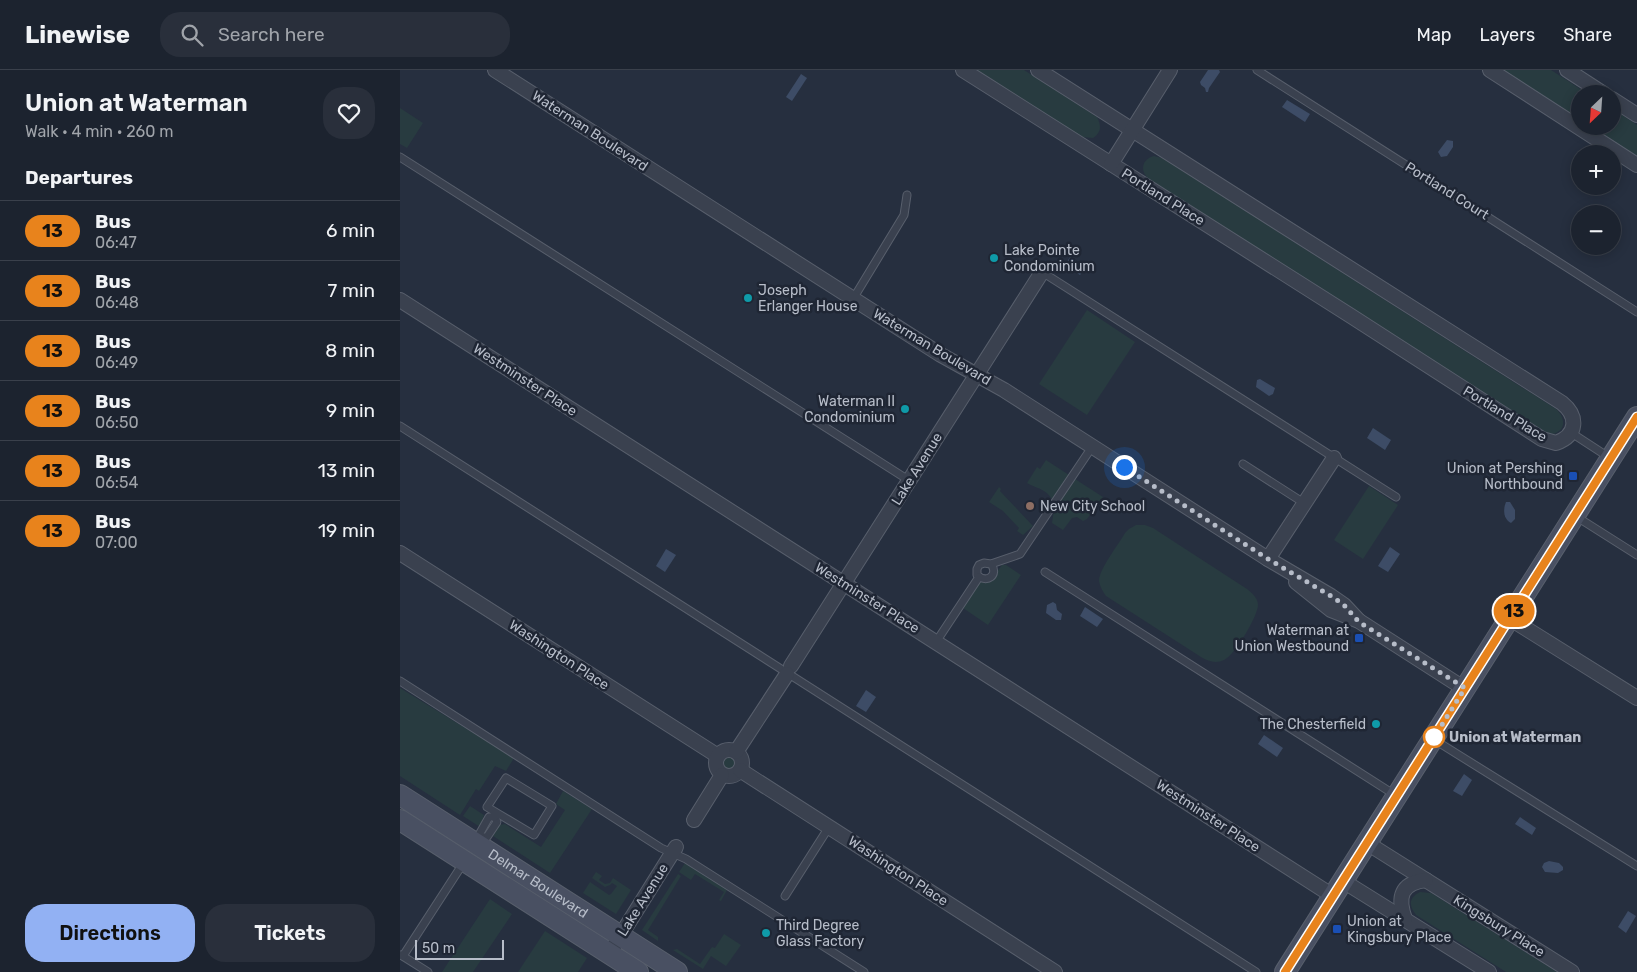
<!DOCTYPE html>
<meta charset="utf-8">
<style>
body{margin:0;font-family:Rubik,sans-serif;background:#292f3b;color:#f1f3f6;height:100vh;display:flex;flex-direction:column;font-size:19px;white-space:nowrap}
*{box-sizing:border-box;margin:0}
p{font-size:16px;color:#a0a4aa}
.icon{flex:none;width:28px;height:28px;fill:none;stroke:currentColor;stroke-width:2;stroke-linecap:round;stroke-linejoin:round}
.map{position:relative;flex:1;overflow:hidden}
.panel{display:flex;flex-direction:column;background:#1c232f;width:400px}
.panel>*{flex:none}
.badge{padding:0 10px;border-radius:16px;font-size:18px;line-height:32px}
.needle{width:32px;rotate:205deg}
.buttons{position:absolute;left:1171px;top:15px;display:grid;gap:10px}
.buttons a{display:grid;place-items:center;width:50px;height:50px;border-radius:50%;background:#1c232f;box-shadow:0 2px 12px #0003,0 0 0 1px #3a404b;font-size:25px}
.scale{position:absolute;left:15px;bottom:12px;width:89px;box-sizing:border-box;padding-left:5px;border:2px solid #b7bdc9;border-top:0;font-size:14px;line-height:18px;white-space:nowrap;color:#b7bdc9;-webkit-text-stroke:4px #1f2634;paint-order:stroke}
.you{position:absolute;width:25px;height:25px;margin:-12px;border:4px solid #fff;border-radius:50%;background:#1a73e8;box-shadow:0 0 0 8px #1a73e833}
.map>.badge{position:absolute;translate:-50% -50%;box-shadow:0 0 0 2px #fff}
h2{padding:0 25px;font-size:19px;line-height:45px}
.round{display:grid;place-items:center;flex:none;width:52px;height:52px;border-radius:20px;background:#292f3b}
.headline{display:flex;align-items:center;justify-content:space-between;height:85px;padding:0 25px}
h1{font-size:24px;font-weight:600;line-height:38px}
.cta{display:flex;gap:10px;margin-top:auto;padding:10px 25px}
.cta a{flex:1;height:58px;border-radius:20px;background:#92b1f3;color:#111;font-size:20px;font-weight:600;line-height:58px;text-align:center}
.cta a+a{background:#292f3b;color:#f1f3f6}
ul{padding:0;list-style:none}
li{display:flex;align-items:center;gap:15px;height:60px;padding:0 25px;border-top:1px solid #3a404b}
li div{flex:1}
li b{display:block;font-size:19px}
li em{font-style:normal}
li .badge{min-width:55px;font-weight:700;text-align:center}
header{display:flex;align-items:center;gap:30px;box-sizing:border-box;height:70px;padding:0 25px;background:#1c232f;border-bottom:1px solid #3a404b}
header strong{font-size:24px}
nav{display:flex;gap:28px;margin-inline-start:auto;font-size:18px}
.search{width:350px;height:45px;background:#292f3b;display:flex;align-items:center;gap:12px;box-sizing:border-box;padding:0 18px;border-radius:20px;color:#a0a4aa;font-size:19px}
main{display:flex;flex:1;min-height:0}
.map>svg:first-child{display:block}
.green{fill:#283b40}
.water{fill:#3d4c66}
.lines{fill:none;stroke-linecap:round;stroke-linejoin:round}
.service-casing{stroke:#585f6c;stroke-width:9}
.minor-casing{stroke:#585f6c;stroke-width:16}
.secondary-casing{stroke:#585f6c;stroke-width:22}
.service{stroke:#3a414f;stroke-width:7}
.minor{stroke:#3a414f;stroke-width:14}
.secondary{stroke:#495062;stroke-width:20}
.line-casing{stroke:#fff;stroke-width:11}
.line{stroke:#e8831c;stroke-width:8}
.walk{stroke:#b7bdc9;stroke-width:5;stroke-dasharray:0 9}
.culture-dot{fill:#0f9aa8;stroke:#1f2634;stroke-width:2}
.transit-dot{fill:#1a4fb4;stroke:#1f2634;stroke-width:2}
.education-dot{fill:#8d6e63;stroke:#1f2634;stroke-width:2}
.stop-dot{fill:#fff;stroke:#e8831c;stroke-width:2.5}
.labels{text-anchor:middle;dominant-baseline:central;stroke-width:5;stroke-linejoin:round;paint-order:stroke}
.street-label{font-size:14px;fill:#b7bdc9;stroke:#1f2634}
.poi-label{font-size:14px;fill:#b7bdc9;stroke:#1f2634;text-anchor:start}
.stop-label{font-size:14px;font-weight:bold;fill:#b7bdc9;stroke:#1f2634;text-anchor:start}
</style>
<header>
<strong>Linewise</strong>
<div class="search"><svg class="icon" aria-label="search" viewBox="0 0 24 24"><circle cx="10" cy="10" r="6"/><path d="M15 15l6 6"/></svg>Search here</div>
<nav><a>Map</a><a>Layers</a><a>Share</a></nav>
</header>
<main>
<section class="panel">
<div class="headline"><div><h1>Union at Waterman</h1><p>Walk · 4 min · 260 m</p></div><a class="round"><svg class="icon" aria-label="heart" viewBox="0 0 24 24"><path d="M12 20l-8-8c-3-5 5-10 8-4 3-6 11-1 8 4z"/></svg></a></div>
<h2>Departures</h2>
<ul>
<li><span class="badge" style="background:#e8831c;color:#111">13</span><div><b>Bus</b><p>06:47</p></div><em>6 min</em></li>
<li><span class="badge" style="background:#e8831c;color:#111">13</span><div><b>Bus</b><p>06:48</p></div><em>7 min</em></li>
<li><span class="badge" style="background:#e8831c;color:#111">13</span><div><b>Bus</b><p>06:49</p></div><em>8 min</em></li>
<li><span class="badge" style="background:#e8831c;color:#111">13</span><div><b>Bus</b><p>06:50</p></div><em>9 min</em></li>
<li><span class="badge" style="background:#e8831c;color:#111">13</span><div><b>Bus</b><p>06:54</p></div><em>13 min</em></li>
<li><span class="badge" style="background:#e8831c;color:#111">13</span><div><b>Bus</b><p>07:00</p></div><em>19 min</em></li>
</ul>
<div class="cta"><a>Directions</a><a>Tickets</a></div>
</section>
<div class="map">
<svg width="1237" height="902" viewBox="0 0 1237 902">
<rect width="100%" height="100%" fill="#262f3f"/>
<g class="green">
<path d="M577 0H624L697 47C701 55 702 62 693 68L682 67Z"/>
<path d="M1103 0H1151L1188 24H1180V49Z"/>
<path d="M0 38 23 53 7 78 0 74Z"/>
<path d="M1213 39 1237 55V86L1191 56H1212Z"/>
<path d="M754 86 762 88 1156 339C1165 347 1167 360 1153 364L1145 362 749 109C739 101 742 89 754 86Z"/>
<path d="M687 240 735 272 687 345 639 314Z"/>
<path d="M646 390 669 405 653 431C646 418 637 419 627 413L637 397 640 399Z"/>
<path d="M675 409 703 427 687 449 683 451 677 447 672 448 663 460 652 453 654 439Z"/>
<path d="M969 416 998 435 963 489 934 470Z"/>
<path d="M599 417 601 419 600 421 633 456 623 465 617 461 619 458 603 441 589 432Z"/>
<path d="M736 455H745L753 458 847 519C852 523 858 528 858 535 858 546 834 586 824 590 816 594 808 591 801 587L706 526C703 522 700 517 699 511 699 499 719 474 725 463L729 459Z"/>
<path d="M602 495H606L621 505 588 555 563 538 581 511 585 512 590 511Z"/>
<path d="M0 618 114 688 106 701 95 696 79 721 76 719 60 745 0 706Z"/>
<circle cx="329" cy="694" r="8"/>
<path d="M163 721 192 739 150 803 93 766 99 755 105 754 141 777 165 740 156 734Z"/>
<path d="M70 736 84 745 80 757 63 746Z"/>
<path d="M285 793 327 820 321 831 319 830 324 822 295 804 291 810 279 802Z"/>
<path d="M196 802 202 806 199 810 205 814 210 813 213 808 231 820 216 844 183 823 190 812 209 825 211 824 217 816 212 813 210 815 205 817 192 808Z"/>
<path d="M278 804 281 806 248 860 258 867V871L242 860Z"/>
<path d="M1020 822 1031 823 1157 902H1106L1016 845C1009 836 1008 828 1020 822Z"/>
<path d="M90 829 112 844 73 902H42Z"/>
<path d="M145 861 187 888 178 902H118Z"/>
<path d="M324 864 341 875 326 896 311 886 303 899 273 880 277 879 300 894 312 877 315 878Z"/>
</g>
<g class="water">
<path d="M808 0H819L820 2 809 18 808 22H806L805 18 801 15 800 12Z"/>
<path d="M401 4 407 8 392 31 386 27Z"/>
<path d="M887 30 910 44 905 52 882 37Z"/>
<path d="M1047 70 1053 71V77L1047 86 1041 87 1038 82Z"/>
<path d="M670 187 686 197 680 205 665 195Z"/>
<path d="M860 309 875 318 873 324 869 326 856 317 857 310Z"/>
<path d="M973 358 991 370 985 380 967 368Z"/>
<path d="M1106 432H1110L1115 440V449L1111 453C1103 449 1103 439 1106 432Z"/>
<path d="M990 477 1000 484 988 502 978 496Z"/>
<path d="M266 479 276 485 265 502 256 496Z"/>
<path d="M653 532 656 534 657 540 662 544 661 550H656L646 543 647 535Z"/>
<path d="M685 537 703 549 697 557 680 546Z"/>
<path d="M466 620 476 627 466 642 456 636Z"/>
<path d="M864 665 883 678 877 687 858 674Z"/>
<path d="M1064 704 1072 710 1062 726 1053 721Z"/>
<path d="M1120 747 1136 758 1132 765 1115 754Z"/>
<path d="M1149 791 1159 793 1163 797V800L1158 803 1145 802 1142 797 1144 793Z"/>
<path d="M1228 841 1236 846 1226 863 1218 857Z"/>
</g>
<g class="lines">
<g class="service-casing">
<g id="service">
<path d="M857 0 1237 242"/>
<path d="M0 87 510 411"/>
<path d="M642 202 996 427"/>
<path d="M453 229 504 145 507 125"/>
<path d="M0 356 856 902"/>
<path d="M1170 362 1210 388"/>
<path d="M843 394 904 433"/>
<path d="M1177 447 1237 485"/>
<path d="M591 494C599 505 587 514 577 505V499L579 495 584 493 591 494 620 484 692 377"/>
<path d="M645 502 995 725"/>
<path d="M536 572 579 507"/>
<path d="M0 611 261 778 286 789 464 902"/>
<path d="M1033 669 1237 796"/>
<path d="M81 767H87L97 752 95 747"/>
<path d="M79 771 81 767 80 763 89 747H95L97 743 134 765 152 736 106 708 87 737 97 743"/>
<path d="M385 826 429 757"/>
<path d="M1 885 28 902"/>
<path d="M3 886 64 792"/>
</g>
</g>
<g class="minor-casing">
<g id="minor">
<path d="M95 0 541 285 604 320 868 489 931 526 944 535 959 551"/>
<path d="M563 0 951 246 1142 369 1156 373C1178 365 1178 346 1162 333L638 0"/>
<path d="M1090 0 1237 95"/>
<path d="M1167 0 1204 24"/>
<path d="M1212 29 1237 45"/>
<path d="M711 94 770 0"/>
<path d="M0 230 933 826"/>
<path d="M0 483 318 686"/>
<path d="M868 489 934 388"/>
<path d="M896 512 931 540 959 551 1065 619"/>
<path d="M1109 548 1237 628"/>
<path d="M391 596 642 202"/>
<circle cx="329" cy="693" r="13"/>
<path d="M336 682 387 604"/>
<path d="M340 700 655 902"/>
<path d="M294 750 322 705"/>
<path d="M967 773 1172 902"/>
<path d="M943 811 1089 902"/>
<path d="M1005 849C997 827 1001 813 1026 810"/>
<path d="M209 884 276 777"/>
</g>
</g>
<g class="secondary-casing">
<g id="secondary">
<path id="s1" d="M0 725 277 902"/>
<path d="M0 750 238 902"/>
<path d="M885 902 1237 347"/>
</g>
</g>
<use href="#service" class="service"/>
<use href="#minor" class="minor"/>
<use href="#secondary" class="secondary"/>
</g>
<g class="lines">
<g class="line-casing">
<path id="line" d="M885 902 1237 347"/>
</g>
<use href="#line" class="line"/>
<path class="walk" d="M724 397 868 489 931 526 944 535 959 552 1065 618 1033 669 1034 667"/>
</g>
<g class="culture-dot">
<circle cx="594" cy="188" r="5"/>
<circle cx="348" cy="228" r="5"/>
<circle cx="505" cy="339" r="5"/>
<circle cx="976" cy="654" r="5"/>
<circle cx="366" cy="863" r="5"/>
</g>
<g class="transit-dot">
<rect x="1168" y="401" width="10" height="10" rx="2.5"/>
<rect x="954" y="563" width="10" height="10" rx="2.5"/>
<rect x="932" y="854" width="10" height="10" rx="2.5"/>
</g>
<circle class="education-dot" cx="630" cy="436" r="5"/>
<circle class="stop-dot" cx="1034" cy="667" r="10"/>
<g class="labels">
<g class="street-label">
<text transform="translate(190 61) rotate(33)">Waterman Boulevard</text>
<text transform="translate(1047 121) rotate(32)">Portland Court</text>
<text transform="translate(763 127) rotate(32)">Portland Place</text>
<text transform="translate(532 277) rotate(31)">Waterman Boulevard</text>
<text transform="translate(125 310) rotate(33)">Westminster Place</text>
<text transform="translate(1105 344) rotate(31)">Portland Place</text>
<text transform="translate(517 399) rotate(-58)">Lake Avenue</text>
<text transform="translate(467 528) rotate(32)">Westminster Place</text>
<text transform="translate(159 585) rotate(33)">Washington Place</text>
<text transform="translate(808 746) rotate(33)">Westminster Place</text>
<text transform="translate(498 801) rotate(33)">Washington Place</text>
<text stroke="none"><textPath href="#s1" startOffset="164">Delmar Boulevard</textPath></text>
<text transform="translate(243 830) rotate(-58)">Lake Avenue</text>
<text transform="translate(1099 856) rotate(32)">Kingsbury Place</text>
</g>
<g class="poi-label">
<text x="604" y="180">Lake Pointe<tspan x="604" dy="16">Condominium</tspan></text>
<text x="358" y="220">Joseph<tspan x="358" dy="16">Erlanger House</tspan></text>
<text x="495" y="331" text-anchor="end">Waterman II<tspan x="495" dy="16">Condominium</tspan></text>
<text x="1163" y="398" text-anchor="end">Union at Pershing<tspan x="1163" dy="16">Northbound</tspan></text>
<text x="640" y="436">New City School</text>
<text x="949" y="560" text-anchor="end">Waterman at<tspan x="949" dy="16">Union Westbound</tspan></text>
<text x="966" y="654" text-anchor="end">The Chesterfield</text>
<text x="947" y="851">Union at<tspan x="947" dy="16">Kingsbury Place</tspan></text>
<text x="376" y="855">Third Degree<tspan x="376" dy="16">Glass Factory</tspan></text>
</g>
<g class="stop-label">
<text x="1049" y="667">Union at Waterman</text>
</g>
</g>
</svg>
<div class="buttons">
<a><svg class="needle" viewBox="-14 -14 28 28"><path d="M0-13l5 13h-10z" fill="#e53935"/><path d="M0 13l5-13h-10z" fill="#a0a4aa"/></svg></a>
<a>+</a>
<a>−</a>
</div>
<div class="scale">50 m</div>
<div class="you" style="left:724px;top:397px"></div>
<b class="badge" style="left:1114px;top:541px;background:#e8831c;color:#111">13</b>
</div>
</main>
